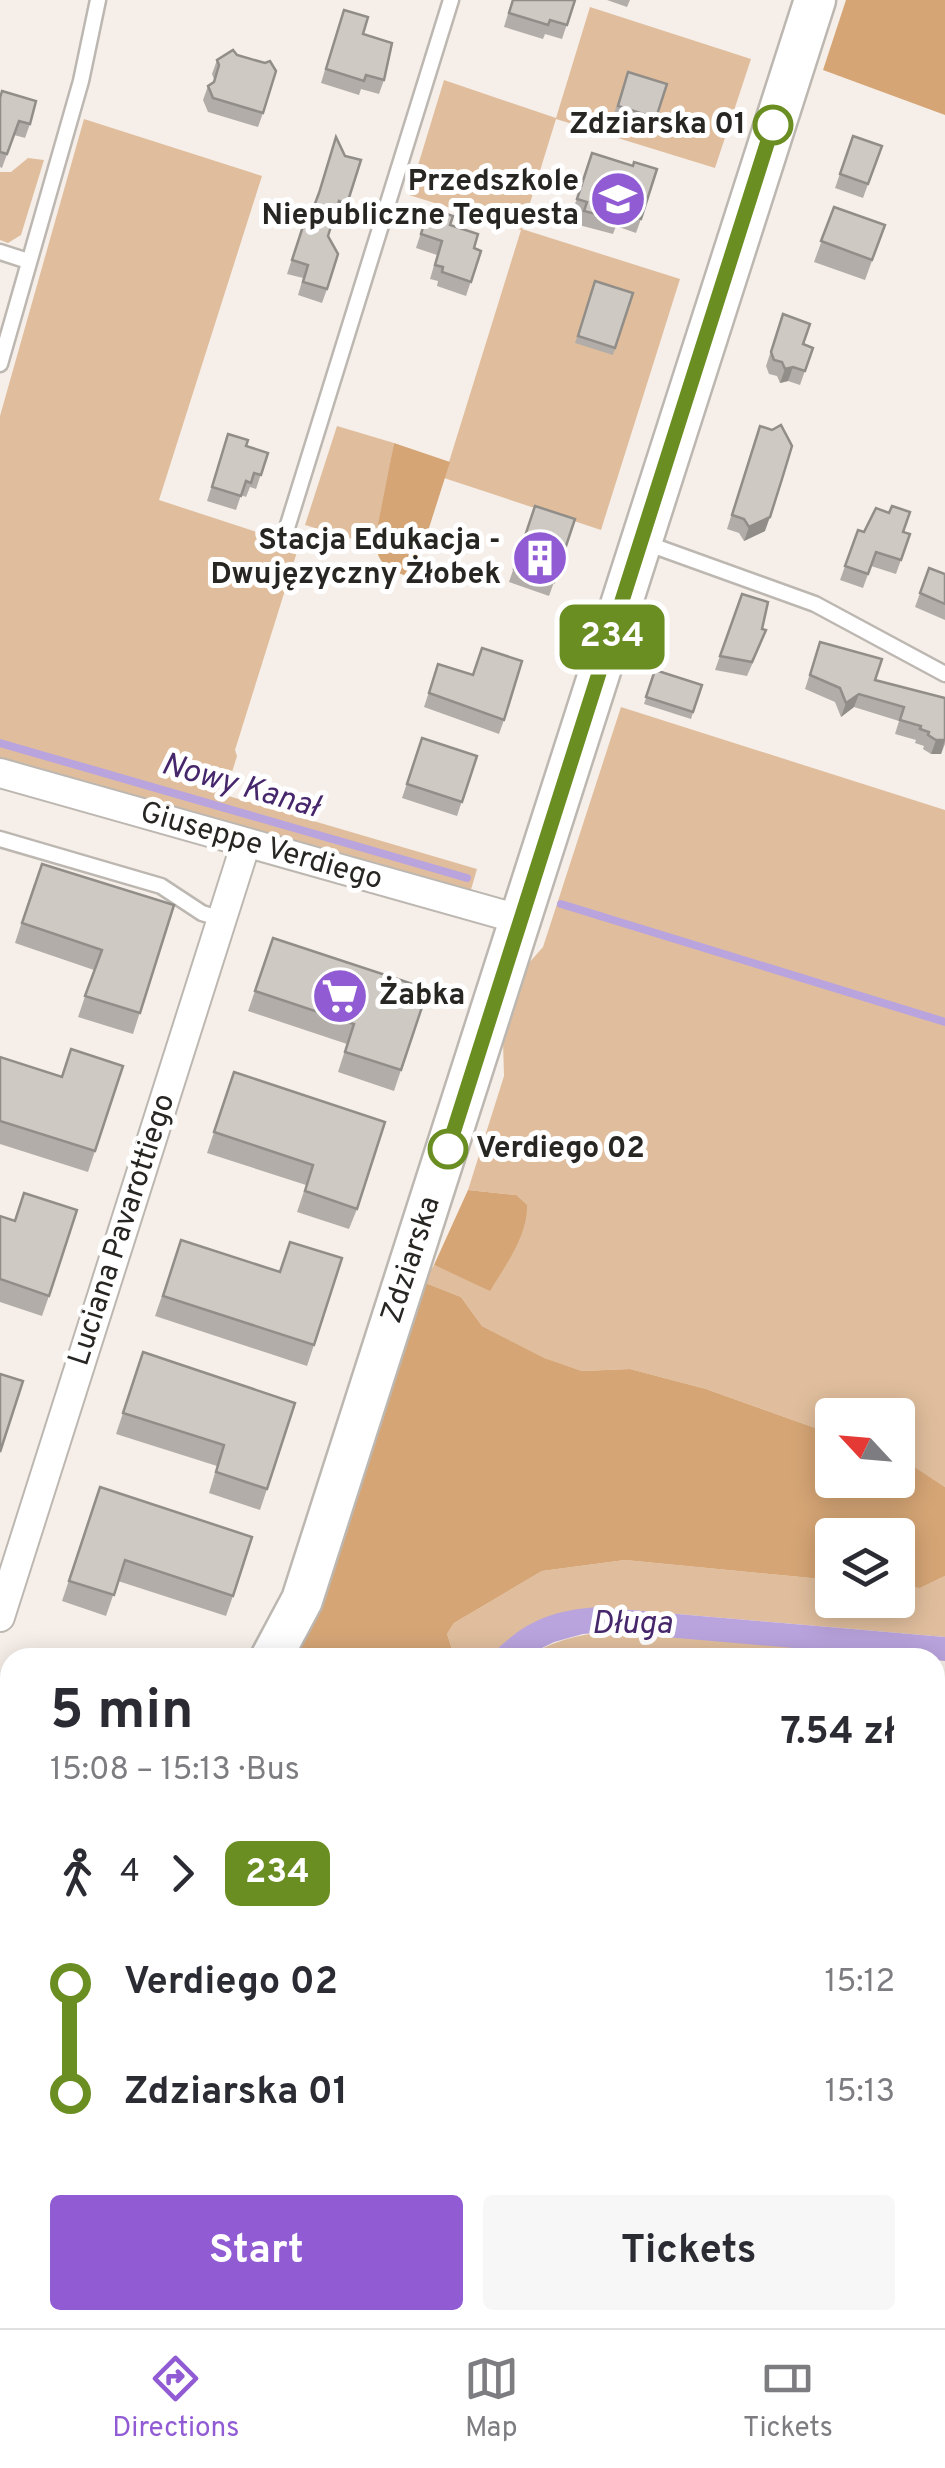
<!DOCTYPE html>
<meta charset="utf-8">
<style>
body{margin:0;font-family:Overpass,sans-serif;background:#f7f7f7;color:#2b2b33;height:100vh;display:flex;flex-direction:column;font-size:38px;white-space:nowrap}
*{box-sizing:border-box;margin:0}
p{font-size:32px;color:#7c7c81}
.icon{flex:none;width:55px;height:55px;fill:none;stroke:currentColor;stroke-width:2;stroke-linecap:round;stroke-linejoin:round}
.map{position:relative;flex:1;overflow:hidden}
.side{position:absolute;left:0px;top:1648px;width:945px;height:682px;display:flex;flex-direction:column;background:#fff;border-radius:30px 30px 0 0;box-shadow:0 5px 25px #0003}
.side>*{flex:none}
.badge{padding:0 20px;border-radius:15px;font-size:35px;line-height:65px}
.needle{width:65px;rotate:296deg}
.tools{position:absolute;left:815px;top:1398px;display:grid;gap:20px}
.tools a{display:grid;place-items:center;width:100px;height:100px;border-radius:10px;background:#fff;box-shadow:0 5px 25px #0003;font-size:50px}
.map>.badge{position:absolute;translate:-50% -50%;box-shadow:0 0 0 5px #fff}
.legs{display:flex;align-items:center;gap:15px;height:110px;padding:0 50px;font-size:32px}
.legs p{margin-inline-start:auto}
.summary{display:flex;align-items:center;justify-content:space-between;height:170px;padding:0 50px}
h1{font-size:55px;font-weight:700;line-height:75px}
.action{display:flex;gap:20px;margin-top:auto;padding:20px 50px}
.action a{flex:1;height:115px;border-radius:10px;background:#915bd4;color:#fff;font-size:40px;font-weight:700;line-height:115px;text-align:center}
.action a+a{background:#f7f7f7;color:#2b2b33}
ul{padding:0 50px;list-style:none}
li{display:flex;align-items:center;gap:35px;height:110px;font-size:38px}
li i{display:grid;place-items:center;width:15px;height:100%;margin:0 12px;background:currentColor}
li i::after{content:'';width:25px;height:25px;margin:-12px;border:8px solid;border-radius:50%;background:#fff}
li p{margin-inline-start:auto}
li:first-child i{background:linear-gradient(#0000 50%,currentColor 0)}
li:last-child i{background:linear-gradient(currentColor 50%,#0000 0)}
.dock{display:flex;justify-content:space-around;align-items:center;height:140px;border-top:2px solid #e1e1e2;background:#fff;font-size:28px;color:#7c7c81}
.dock a{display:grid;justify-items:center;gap:5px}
.dock .on{color:#915bd4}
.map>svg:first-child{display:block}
.green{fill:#e0be9d}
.forest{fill:#d5a575}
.water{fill:#baa4de}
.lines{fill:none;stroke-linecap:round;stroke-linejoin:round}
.stream{stroke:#baa4de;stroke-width:8}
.lane-casing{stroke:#bdb7b1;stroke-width:19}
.street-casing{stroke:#bdb7b1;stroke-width:32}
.secondary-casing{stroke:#bdb7b1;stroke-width:45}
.lane{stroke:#fff;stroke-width:14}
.street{stroke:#fff;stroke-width:28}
.secondary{stroke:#fff;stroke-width:40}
.wall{fill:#b2ada8}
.shaded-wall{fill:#918d88}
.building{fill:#cfc9c3;stroke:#918d88;stroke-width:2.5}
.line-1-casing{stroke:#fff;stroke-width:22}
.line-1{stroke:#6b8e23;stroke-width:15}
.stop-1-dot{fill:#fff;stroke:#6b8e23;stroke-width:5}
.labels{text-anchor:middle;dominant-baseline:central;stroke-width:10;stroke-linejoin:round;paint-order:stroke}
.stop-label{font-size:30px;font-weight:bold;fill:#282623;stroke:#fff;text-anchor:end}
.poi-label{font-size:30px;font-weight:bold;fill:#282623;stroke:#fff;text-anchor:end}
.street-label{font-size:30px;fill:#282623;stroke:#fff}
.water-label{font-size:32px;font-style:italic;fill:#47276c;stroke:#fff}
</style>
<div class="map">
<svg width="945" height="2328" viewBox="0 0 945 2328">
<rect width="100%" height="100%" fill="#f6efe9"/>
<g class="green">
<path d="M590 7 751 59 715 168 556 119 522 229 680 279 601 530 444 478 521 230 409 195 444 80 556 118Z"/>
<path d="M84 119 262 176 159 500 272 537 297 552 235 750 237 756 225 795 477 869 470 893 0 762V416Z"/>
<path d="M28 158 44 160 21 235 8 243 0 240V172H11Z"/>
<path d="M337 426 394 443 376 546 305 525Z"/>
<path d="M621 707 945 810V1487L898 1457V1415H832V1434L706 1389 630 1369 582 1371 543 1358 482 1326 461 1297 423 1282 434 1265 490 1290 516 1195 468 1190 504 1076 503 1042 528 964 543 947Z"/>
<path d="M625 1560 832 1580V1600H898V1586L920 1588 945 1576V1637L597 1607 498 1648 489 1657H447L452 1649 447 1634 454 1623 542 1571Z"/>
<path d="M608 1632 648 1633 898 1657 524 1658C552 1642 576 1634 608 1632Z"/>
<path d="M935 1922 945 1927V1990L935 1987Z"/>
<path d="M10 2127V2320H48L47 2328H0V2159Z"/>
<path d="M945 2134V2223L935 2219V2166Z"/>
</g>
<g class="forest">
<path d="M846 0H945V115L823 70Z"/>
<path d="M394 443 450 462 413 578C390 571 377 566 375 540Z"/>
<path d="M468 1190 516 1195 527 1205C528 1235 505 1266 490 1291L434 1265Z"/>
<path d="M423 1282 461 1297 482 1326 544 1358 582 1371 630 1369 706 1389 832 1434V1480H898V1457L902 1459 945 1487V1576L920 1588 898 1586V1535H832V1580L625 1560 542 1571 454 1623 447 1634 452 1649 447 1657 297 1658Z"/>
<path d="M935 1765 945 1767V1927L935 1922Z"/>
<path d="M145 2320H773L770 2328H137Z"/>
</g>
<path class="water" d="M597 1607 945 1637V1661L935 1660V1658L898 1657 608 1632 583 1634 554 1642 524 1657H489C524 1622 548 1611 597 1607Z"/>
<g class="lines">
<g class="stream">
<path d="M0 743 467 878"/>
<path d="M561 904 945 1022"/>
</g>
<g class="lane-casing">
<g id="lane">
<path d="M0 252 28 261"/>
<path d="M0 364 81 81 98 0"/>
<path d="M287 528 451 0"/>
<path d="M643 542 815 604 945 674"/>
<path d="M0 839 161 886 202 913 221 919"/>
</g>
</g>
<g class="street-casing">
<g id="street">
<path d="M0 773 522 920"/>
<path d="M0 1617 246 843"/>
</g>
</g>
<g class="secondary-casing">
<g id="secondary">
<path d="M271 1658 302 1600 815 0"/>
<path d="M935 1735 945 1737"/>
<path d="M85 2328 89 2320"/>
</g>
</g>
<use href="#lane" class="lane"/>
<use href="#street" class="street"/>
<use href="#secondary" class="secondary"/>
</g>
<g class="wall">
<path d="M512 0H575L562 39 545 34 543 39 504 27Z"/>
<path d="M607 0H630L627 7Z"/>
<path d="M339 24 363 34 384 80 379 94 361 89 359 95 321 83Z"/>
<path d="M217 60 263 113 258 127 208 112 203 100 208 86 213 83 214 79 212 74Z"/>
<path d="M667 84 651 132 612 120 623 86Z"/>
<path d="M0 96 30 124 25 138 14 135 2 168 0 167Z"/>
<path d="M853 136 882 146 863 198 835 188Z"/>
<path d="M336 137 347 204 342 218 334 215 328 236 327 289 322 303 298 295 303 278 287 274 307 214H311L315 204Z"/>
<path d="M592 153 641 219 636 233 616 226 613 234 579 225 581 216 572 213Z"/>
<path d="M834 207 885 225 865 280 814 262Z"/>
<path d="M429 208 450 225 474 248 481 251 466 296 437 286 438 281 430 279 437 255 416 248Z"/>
<path d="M595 281 633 293 613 355 575 343Z"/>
<path d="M783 314 803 344 813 348 800 385 788 381 780 383 777 376 769 374 766 366Z"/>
<path d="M228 434 246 446 268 453 256 489 250 487 246 497 241 495 236 510 207 501Z"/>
<path d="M755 440 765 531 744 541 739 533 727 529Z"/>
<path d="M535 506 554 582 549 596 509 582Z"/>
<path d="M858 530 864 532H903L910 534 896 574 871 566 863 588 840 580Z"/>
<path d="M929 568 945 574V620L915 607Z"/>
<path d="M742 594 762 629 761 644 747 676 715 670Z"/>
<path d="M820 642 875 680 945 698V744L941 754H931L923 749 924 746 915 743 916 740 895 734 899 721 854 707 841 717 835 702 805 689Z"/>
<path d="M438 664 504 720 499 734 424 707Z"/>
<path d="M655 670 702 685 691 719 644 704Z"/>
<path d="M422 738 477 756 457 816 402 798Z"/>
<path d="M34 884 174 905 133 1034 78 1017 94 970 15 943Z"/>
<path d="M273 938 428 989 394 1091 338 1072 347 1044 248 1011Z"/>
<path d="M71 1049 95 1151 88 1172 0 1144V1057L61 1077Z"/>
<path d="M234 1072 357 1209 349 1229 297 1212 306 1185 207 1153Z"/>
<path d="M0 1216 49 1296 42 1316 0 1302Z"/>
<path d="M181 1240 314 1345 307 1366 155 1316Z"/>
<path d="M143 1352 267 1489 260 1510 209 1493 217 1466 116 1434Z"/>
<path d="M100 1487 233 1596 226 1616 118 1581 106 1616 62 1601Z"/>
<path d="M945 2254V2314L935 2311V2300L938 2290 935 2289V2270Z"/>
</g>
<g class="shaded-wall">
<path d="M793 367 788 381 780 383 785 369Z"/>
<path d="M770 517 765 531 744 541 749 527Z"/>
<path d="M859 694 854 707 841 717 846 703Z"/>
<path d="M936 740H945L941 754H931Z"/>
</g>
<g class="building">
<path d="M513 0H575L567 25 550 20 548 25 509 13Z"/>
<path d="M344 10 368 17 363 34 392 43 384 80 366 75 364 81 326 69Z"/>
<path d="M233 50 237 55 265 63 270 61 276 71 263 113 213 98 208 86 214 82 219 65 217 60Z"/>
<path d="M628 72 667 84 656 118 618 106Z"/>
<path d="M2 91 36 101 30 124 19 121 7 154 0 152V98Z"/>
<path d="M853 136 882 146 868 184 840 174Z"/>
<path d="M336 137 345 156 361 160 347 204 339 201 328 236 338 254 327 289 303 282 308 265 292 260 307 214H311L319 193Z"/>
<path d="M592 153 633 166 634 162 657 169 641 219 620 212 618 220 584 211 587 202 577 199Z"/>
<path d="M834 207 885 225 872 260 821 241Z"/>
<path d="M429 208 453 216 450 225 478 234 474 248 481 251 471 282 442 272 443 267 435 265 442 241 421 234Z"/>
<path d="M595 281 633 293 615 348 578 336Z"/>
<path d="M783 314 810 324 803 344 813 348 805 371 793 367 785 369 782 362 774 360 771 352Z"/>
<path d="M781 425 792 446 782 479 770 517 749 527 744 519 732 515 760 426 772 430Z"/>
<path d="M228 434 248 440 246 446 268 453 261 475 254 473 251 483 246 481 241 496 212 487Z"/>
<path d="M535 506 575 519 554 582 514 569Z"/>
<path d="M892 506 910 512 903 532 910 534 901 560 876 552 868 574 845 566 858 530 864 532 876 508 889 513Z"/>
<path d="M929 568 945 574V604L920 593Z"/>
<path d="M742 594 768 602 762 629 766 630 752 662 720 656Z"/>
<path d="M820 642 882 659 875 680 945 698V740H936L928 735 929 732 920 729 921 726 900 720 904 707 859 694 846 703 840 688 810 675Z"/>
<path d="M482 648 522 661 504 720 429 693 438 664 473 675Z"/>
<path d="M655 670 702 685 693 712 646 697Z"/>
<path d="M422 738 477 756 462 802 407 784Z"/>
<path d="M42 864 174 905 140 1013 85 996 102 950 22 923Z"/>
<path d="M273 938 428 989 401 1070 345 1052 354 1024 255 991Z"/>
<path d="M71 1049 123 1066 95 1151 0 1121V1057L62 1077Z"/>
<path d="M234 1072 385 1122 357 1209 305 1191 313 1165 214 1132Z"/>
<path d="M24 1193 77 1210 49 1296 0 1279V1216L15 1221Z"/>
<path d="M181 1240 280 1272 290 1242 342 1258 314 1345 163 1296Z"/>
<path d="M143 1352 295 1403 267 1489 216 1472 224 1445 123 1413Z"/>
<path d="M0 1374 23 1381 0 1452Z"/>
<path d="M100 1487 252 1537 233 1596 125 1560 114 1595 69 1581Z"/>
<path d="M0 2017 10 2020V2048L0 2079Z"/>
<path d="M941 2253 945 2254V2298L937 2296 943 2276 935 2273Z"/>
</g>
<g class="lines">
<g class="line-1-casing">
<path id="line-1" d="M448 1149 773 125"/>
</g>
<use href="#line-1" class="line-1"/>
</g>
<defs>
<g id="school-disc" transform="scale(2.875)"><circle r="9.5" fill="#915bd4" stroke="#fff"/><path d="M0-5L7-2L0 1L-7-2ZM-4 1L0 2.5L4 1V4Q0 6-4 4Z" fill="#fff"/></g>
<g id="building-disc" transform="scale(2.875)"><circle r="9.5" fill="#915bd4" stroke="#fff"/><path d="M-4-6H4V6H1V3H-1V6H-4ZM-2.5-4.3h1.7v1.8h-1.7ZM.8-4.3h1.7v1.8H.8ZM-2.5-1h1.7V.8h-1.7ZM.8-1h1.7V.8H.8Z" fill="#fff"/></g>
<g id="supermarket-disc" transform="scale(2.875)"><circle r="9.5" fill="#915bd4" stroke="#fff"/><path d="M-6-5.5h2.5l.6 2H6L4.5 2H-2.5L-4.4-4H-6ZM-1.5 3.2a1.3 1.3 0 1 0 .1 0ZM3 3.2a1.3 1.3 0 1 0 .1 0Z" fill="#fff"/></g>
</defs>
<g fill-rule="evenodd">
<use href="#school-disc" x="618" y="199"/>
<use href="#building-disc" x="540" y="558"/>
<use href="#supermarket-disc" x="340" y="996"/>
</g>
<g class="stop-1-dot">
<circle cx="773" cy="125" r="18"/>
<circle cx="448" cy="1149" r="18"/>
</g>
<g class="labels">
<g class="stop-label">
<text x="746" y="125">Zdziarska 01</text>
<text x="476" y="1149" text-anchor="start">Verdiego 02</text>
</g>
<g class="poi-label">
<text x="579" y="182">Przedszkole<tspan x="579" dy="34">Niepubliczne Tequesta</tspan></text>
<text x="501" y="541">Stacja Edukacja -<tspan x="501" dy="34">Dwujęzyczny Żłobek</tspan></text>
<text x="379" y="996" text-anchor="start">Żabka</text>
</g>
<g class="street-label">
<text transform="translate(261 847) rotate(16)">Giuseppe Verdiego</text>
<text transform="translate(123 1230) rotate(-72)">Luciana Pavarottiego</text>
<text transform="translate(412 1260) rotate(-72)">Zdziarska</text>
</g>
<g class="water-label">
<text transform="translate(240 787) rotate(16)">Nowy Kanał</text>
<text x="632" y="1625">Długa</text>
</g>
</g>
</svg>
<div class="tools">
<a><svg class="needle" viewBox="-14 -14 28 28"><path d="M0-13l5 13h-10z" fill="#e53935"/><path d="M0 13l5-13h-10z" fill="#7c7c81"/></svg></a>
<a><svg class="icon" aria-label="layers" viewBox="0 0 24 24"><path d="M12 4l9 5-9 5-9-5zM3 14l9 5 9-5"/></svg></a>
</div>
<b class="badge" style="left:612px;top:637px;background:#6b8e23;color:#fff">234</b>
<section class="side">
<div class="summary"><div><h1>5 min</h1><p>15:08 – 15:13 · Bus</p></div><b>7.54 zł</b></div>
<div class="legs"><svg class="icon" aria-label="walk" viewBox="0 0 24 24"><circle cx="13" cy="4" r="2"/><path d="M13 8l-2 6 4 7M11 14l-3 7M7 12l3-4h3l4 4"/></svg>4<svg class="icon" aria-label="forward" viewBox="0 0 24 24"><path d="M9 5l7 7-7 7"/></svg><b class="badge" style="background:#6b8e23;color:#fff">234</b></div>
<ul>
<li><i style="color:#6b8e23"></i><b>Verdiego 02</b><p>15:12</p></li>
<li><i style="color:#6b8e23"></i><b>Zdziarska 01</b><p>15:13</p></li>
</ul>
<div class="action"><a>Start</a><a>Tickets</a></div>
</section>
</div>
<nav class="dock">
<a class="on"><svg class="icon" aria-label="directions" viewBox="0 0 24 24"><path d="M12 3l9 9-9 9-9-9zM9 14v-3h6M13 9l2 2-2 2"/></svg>Directions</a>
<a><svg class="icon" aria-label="map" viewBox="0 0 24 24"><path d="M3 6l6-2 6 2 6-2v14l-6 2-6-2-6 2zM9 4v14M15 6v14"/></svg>Map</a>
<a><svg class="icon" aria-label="tickets" viewBox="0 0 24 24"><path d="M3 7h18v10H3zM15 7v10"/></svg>Tickets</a>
</nav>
